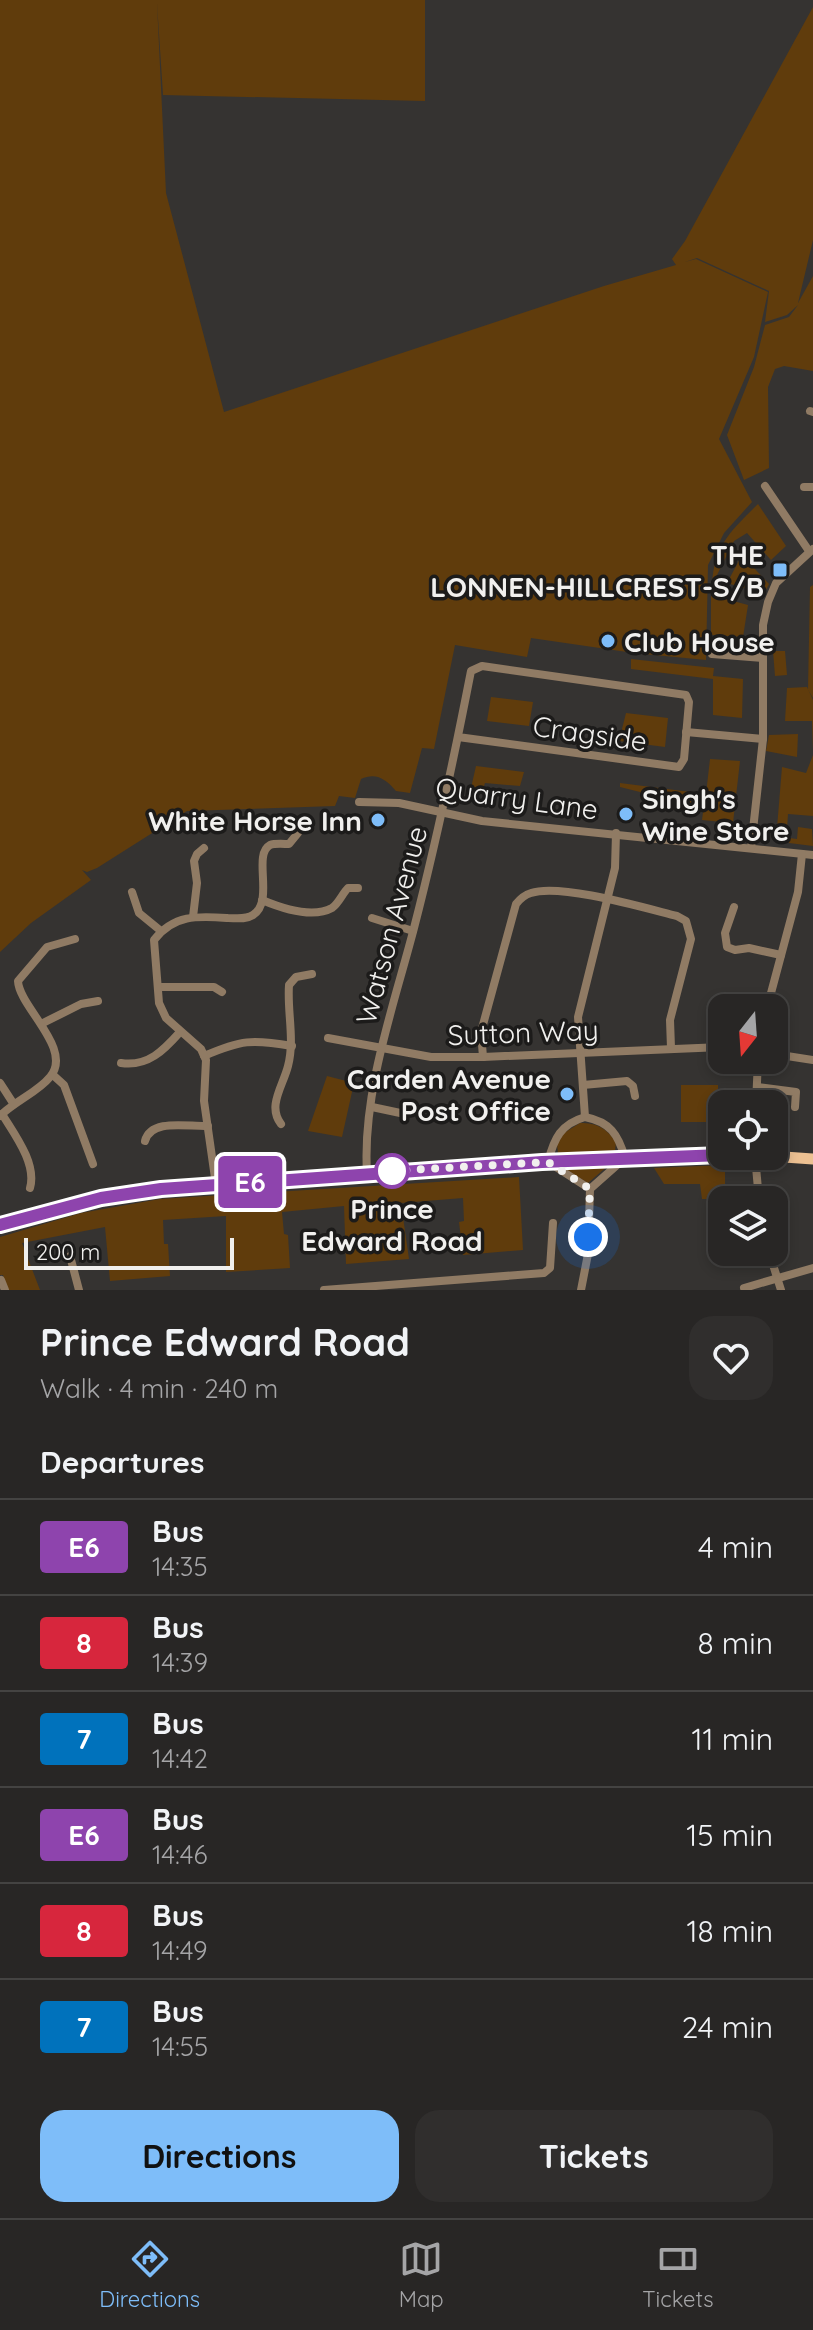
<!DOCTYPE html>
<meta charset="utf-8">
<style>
body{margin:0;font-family:Quicksand,sans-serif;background:#302e2d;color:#f1f3f6;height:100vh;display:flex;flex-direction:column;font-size:30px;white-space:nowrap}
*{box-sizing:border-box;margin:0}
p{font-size:26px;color:#a5a5a7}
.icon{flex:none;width:44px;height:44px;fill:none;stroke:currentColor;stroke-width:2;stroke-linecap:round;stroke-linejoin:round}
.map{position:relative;height:1290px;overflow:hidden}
.side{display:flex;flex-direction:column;background:#282625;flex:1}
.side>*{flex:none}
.badge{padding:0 16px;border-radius:6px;font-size:28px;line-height:52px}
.needle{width:52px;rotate:197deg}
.fabs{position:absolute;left:708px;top:994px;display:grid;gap:16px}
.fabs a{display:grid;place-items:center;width:80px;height:80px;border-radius:16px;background:#282625;box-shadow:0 4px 12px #0003,0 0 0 2px #444342;font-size:40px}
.scale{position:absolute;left:24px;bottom:20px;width:210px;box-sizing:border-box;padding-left:8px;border:4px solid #f1f0ee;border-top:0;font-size:22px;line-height:28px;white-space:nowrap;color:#f1f0ee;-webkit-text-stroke:6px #1c1b1a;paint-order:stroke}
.you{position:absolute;width:40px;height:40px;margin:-20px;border:6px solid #fff;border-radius:50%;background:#1a73e8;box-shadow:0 0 0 12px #1a73e833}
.map>.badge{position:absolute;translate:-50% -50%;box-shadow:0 0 0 4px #fff}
h2{padding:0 40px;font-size:30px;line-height:72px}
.round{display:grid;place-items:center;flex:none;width:84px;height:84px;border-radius:24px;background:#302e2d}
.overview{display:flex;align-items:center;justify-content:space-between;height:136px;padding:0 40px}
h1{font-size:38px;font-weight:800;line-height:60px}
.action{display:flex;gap:16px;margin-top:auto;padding:16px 40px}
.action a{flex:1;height:92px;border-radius:24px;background:#7ebdf9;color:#111;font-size:32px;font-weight:800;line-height:92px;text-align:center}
.action a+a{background:#302e2d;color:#f1f3f6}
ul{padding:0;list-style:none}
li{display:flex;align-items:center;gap:24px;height:96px;padding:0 40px;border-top:2px solid #444342}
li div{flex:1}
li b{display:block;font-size:30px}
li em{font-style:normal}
li .badge{min-width:88px;font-weight:700;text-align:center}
.tabs{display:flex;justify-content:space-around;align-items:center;height:112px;border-top:2px solid #444342;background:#282625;font-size:22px;color:#a5a5a7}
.tabs a{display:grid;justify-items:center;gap:4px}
.tabs .on{color:#7ebdf9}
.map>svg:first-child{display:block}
.green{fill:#603c0c}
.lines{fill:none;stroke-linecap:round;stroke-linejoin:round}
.minor{stroke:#907b64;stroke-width:8}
.major{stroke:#edc192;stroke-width:11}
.line-casing{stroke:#fff;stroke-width:18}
.line{stroke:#8e44ad;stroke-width:12}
.walk{stroke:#f1f0ee;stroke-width:8;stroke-dasharray:0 14.4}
.poi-dot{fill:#7ebdf9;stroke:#1c1b1a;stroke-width:3}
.stop-dot{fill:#fff;stroke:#8e44ad;stroke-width:4}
.labels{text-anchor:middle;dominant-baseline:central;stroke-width:7;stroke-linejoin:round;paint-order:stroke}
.poi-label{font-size:28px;font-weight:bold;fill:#f1f0ee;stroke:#1c1b1a;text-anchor:end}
.street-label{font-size:28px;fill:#f1f0ee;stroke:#1c1b1a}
.stop-label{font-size:28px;font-weight:bold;fill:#f1f0ee;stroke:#1c1b1a}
</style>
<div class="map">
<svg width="813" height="1290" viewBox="0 0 813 1290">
<rect width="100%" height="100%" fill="#353331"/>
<g class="green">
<path d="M0 0H425V101L163 95 157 3 166 193 224 412 604 286 676 265 672 259 685 241 813 7V240L798 303 813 276V371L784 366 775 369 768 387 769 468 744 480 727 435 754 367 765 325 789 317 798 305 787 315 765 322 769 291 697 258 685 262 696 259 768 292 754 357 719 439 752 502 724 533 708 565 706 660 634 653 531 638 527 657 455 645 434 749 422 748 410 793 396 791C386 779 376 772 361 779L355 798 339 796 335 806 187 811 97 868 87 872 82 870 91 880 31 923 0 952Z"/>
<path d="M758 504 786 546 771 560 747 533 734 541 712 585C714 545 731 531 758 504Z"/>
<path d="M742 555 769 584 764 594 727 583Z"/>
<path d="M813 585V698L808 690 810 587Z"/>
<path d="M711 595 748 605 743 637 711 635Z"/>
<path d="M773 651H785L787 675 775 676Z"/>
<path d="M631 659 714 668 713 676 743 679 742 718 713 715V679L631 669Z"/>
<path d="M807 687 813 700V751L812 721H785L787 688Z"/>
<path d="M491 697 533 702 529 726 487 721Z"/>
<path d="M626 713 668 718 665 747 619 741Z"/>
<path d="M798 734 797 757 766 751 769 735Z"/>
<path d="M813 755V816L788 814 787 829 777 828 782 767 806 773Z"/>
<path d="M710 759 740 761 733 823 702 820 704 805 640 798V792L620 787V783L706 794Z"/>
<path d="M476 766 524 772 520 786 485 783 483 789 471 788Z"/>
<path d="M798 827 812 829 813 846 789 843V838L797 839Z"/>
<path d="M327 1076 354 1083 342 1137 308 1131Z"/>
<rect x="681" y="1085" width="37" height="37"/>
<path d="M580 1123C597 1123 606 1128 616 1142L615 1151 558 1153 557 1144 564 1133Z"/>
<path d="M610 1164 588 1183 564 1168Z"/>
<path d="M725 1165V1199H702L700 1184H664L654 1168Z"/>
<path d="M519 1177 523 1250 463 1255 459 1222 464 1221 463 1198 401 1203 409 1259 346 1264 344 1206 282 1212 284 1234 288 1235 290 1268 226 1272V1216L163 1220 164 1244H168L170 1276 110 1281 105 1227 22 1243 40 1290H8L3 1275H0V1237L81 1213 160 1199Z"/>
</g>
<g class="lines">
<g class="minor">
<path d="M810 411 813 412"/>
<path d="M765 486 809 551"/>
<path d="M804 487H813"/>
<path d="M712 654 763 658"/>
<path d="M686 732 763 739"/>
<path d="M359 802 399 803 482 821 813 855"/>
<path d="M751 848 763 739V625L768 602 776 583 813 549"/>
<path d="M132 892 139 913 161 931"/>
<path d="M262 900C281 908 312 919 332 908 339 903 342 894 348 888H358"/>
<path d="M734 907 725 933 727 947 735 950 749 948 781 955"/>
<path d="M193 917 197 883 194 861 197 854 204 848"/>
<path d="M372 918 413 931"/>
<path d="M158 987H214L222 992"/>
<path d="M767 1008 798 892 802 854"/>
<path d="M41 1024 81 1004 98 1001"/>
<path d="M328 1038 431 1057H483L722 1047"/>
<path d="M774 1054 813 1060"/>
<path d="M204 1056C241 1040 252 1039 292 1046"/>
<path d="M483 1057 481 1032 516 904C520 899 524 895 531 893 560 883 645 908 677 916L686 921 691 939 670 1020 671 1048"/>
<path d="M121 1063C148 1067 164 1050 180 1032"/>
<path d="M53 1075 64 1085 93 1164"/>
<path d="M0 1083 13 1103"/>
<path d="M583 1085 627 1081 633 1086 635 1096"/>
<path d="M757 1087 796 1092 795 1107"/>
<path d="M756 1104 758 1060"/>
<path d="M372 1107 405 1114"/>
<path d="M2 1114C15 1135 37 1164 30 1188"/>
<path d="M0 1116C15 1101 38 1092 50 1077 74 1049 19 1007 18 981L47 947 75 939"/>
<path d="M585 1117 578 1017 615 868 616 833"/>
<path d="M585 1117C610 1122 618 1134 625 1158L590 1189 548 1162C554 1138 561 1124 585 1117Z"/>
<path d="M281 1124C267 1106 283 1086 288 1066 295 1039 287 1012 289 985L296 977 312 974"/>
<path d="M145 1141C151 1118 188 1127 208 1126"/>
<path d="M755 1156 759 1200"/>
<path d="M367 1173C362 1093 394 1005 414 928 436 843 454 758 471 671L482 666 686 695 689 702 684 759 679 767 458 737"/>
<path d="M216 1185 204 1101 206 1060 201 1049 166 1018 159 1003 154 940C174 914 198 916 228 918 236 918 245 920 253 915 275 901 252 855 270 845 275 843 284 844 289 844L298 833"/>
<path d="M769 1252 781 1290"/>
<path d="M70 1256 79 1290"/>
<path d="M1 1280 5 1290"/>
<path d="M744 1288 813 1268"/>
<path d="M324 1290 544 1273 550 1268 553 1223"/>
<path d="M581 1290 588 1254 590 1189"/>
</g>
<g class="major">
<path d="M770 1156 813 1159"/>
<path d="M0 1224 101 1198 161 1189 542 1162 722 1155"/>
</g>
</g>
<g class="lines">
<g class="line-casing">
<path id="line" d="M0 1225 101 1198 161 1189 542 1162 722 1155"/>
</g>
<use href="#line" class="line"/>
<path class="walk" d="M392 1171 548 1162 590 1189 588 1237"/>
</g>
<g class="poi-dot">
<rect x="772" y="562" width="16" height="16" rx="4"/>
<circle cx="608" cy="641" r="8"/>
<circle cx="626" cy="814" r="8"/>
<circle cx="378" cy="820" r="8"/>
<circle cx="567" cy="1094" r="8"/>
</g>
<circle class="stop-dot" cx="392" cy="1171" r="16"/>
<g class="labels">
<g class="poi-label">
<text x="764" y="554">THE<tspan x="764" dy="32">LONNEN-HILLCREST-S/B</tspan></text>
<text x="624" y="641" text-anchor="start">Club House</text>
<text x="642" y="798" text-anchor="start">Singh's<tspan x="642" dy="32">Wine Store</tspan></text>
<text x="362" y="820">White Horse Inn</text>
<text x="551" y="1078">Carden Avenue<tspan x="551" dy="32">Post Office</tspan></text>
</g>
<g class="street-label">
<text transform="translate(590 733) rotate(8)">Cragside</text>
<text transform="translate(517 798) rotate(8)">Quarry Lane</text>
<text transform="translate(391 925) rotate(-75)">Watson Avenue</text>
<text transform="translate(523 1032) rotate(-2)">Sutton Way</text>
</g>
<g class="stop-label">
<text x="392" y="1208">Prince<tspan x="392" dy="32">Edward Road</tspan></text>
</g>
</g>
</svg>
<div class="fabs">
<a><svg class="needle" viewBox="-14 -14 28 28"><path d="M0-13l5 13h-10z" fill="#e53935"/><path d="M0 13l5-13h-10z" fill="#a5a5a7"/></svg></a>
<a><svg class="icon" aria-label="locate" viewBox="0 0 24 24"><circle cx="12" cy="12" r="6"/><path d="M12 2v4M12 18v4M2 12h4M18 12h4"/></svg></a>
<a><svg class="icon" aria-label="layers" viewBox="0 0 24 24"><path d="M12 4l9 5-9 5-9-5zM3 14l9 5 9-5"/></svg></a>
</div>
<div class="scale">200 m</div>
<div class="you" style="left:588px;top:1237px"></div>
<b class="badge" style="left:250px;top:1182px;background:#8e44ad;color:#fff">E6</b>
</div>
<section class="side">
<div class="overview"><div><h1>Prince Edward Road</h1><p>Walk · 4 min · 240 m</p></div><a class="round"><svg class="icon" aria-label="heart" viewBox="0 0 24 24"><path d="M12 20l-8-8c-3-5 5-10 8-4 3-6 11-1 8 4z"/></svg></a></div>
<h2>Departures</h2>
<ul>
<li><span class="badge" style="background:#8e44ad;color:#fff">E6</span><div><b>Bus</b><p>14:35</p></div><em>4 min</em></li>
<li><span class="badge" style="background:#d7263d;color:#fff">8</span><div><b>Bus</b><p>14:39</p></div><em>8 min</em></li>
<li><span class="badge" style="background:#0072bc;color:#fff">7</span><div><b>Bus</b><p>14:42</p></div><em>11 min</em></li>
<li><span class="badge" style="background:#8e44ad;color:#fff">E6</span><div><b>Bus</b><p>14:46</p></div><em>15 min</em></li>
<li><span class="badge" style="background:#d7263d;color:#fff">8</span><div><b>Bus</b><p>14:49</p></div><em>18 min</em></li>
<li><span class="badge" style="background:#0072bc;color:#fff">7</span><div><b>Bus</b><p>14:55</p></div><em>24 min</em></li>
</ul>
<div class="action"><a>Directions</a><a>Tickets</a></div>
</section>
<nav class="tabs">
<a class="on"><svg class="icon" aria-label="directions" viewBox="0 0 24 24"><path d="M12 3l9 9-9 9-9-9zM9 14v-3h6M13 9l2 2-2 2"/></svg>Directions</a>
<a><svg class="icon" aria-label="map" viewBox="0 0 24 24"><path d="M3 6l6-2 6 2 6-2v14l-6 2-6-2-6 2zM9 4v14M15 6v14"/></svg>Map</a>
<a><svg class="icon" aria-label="tickets" viewBox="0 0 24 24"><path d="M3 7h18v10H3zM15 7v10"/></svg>Tickets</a>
</nav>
